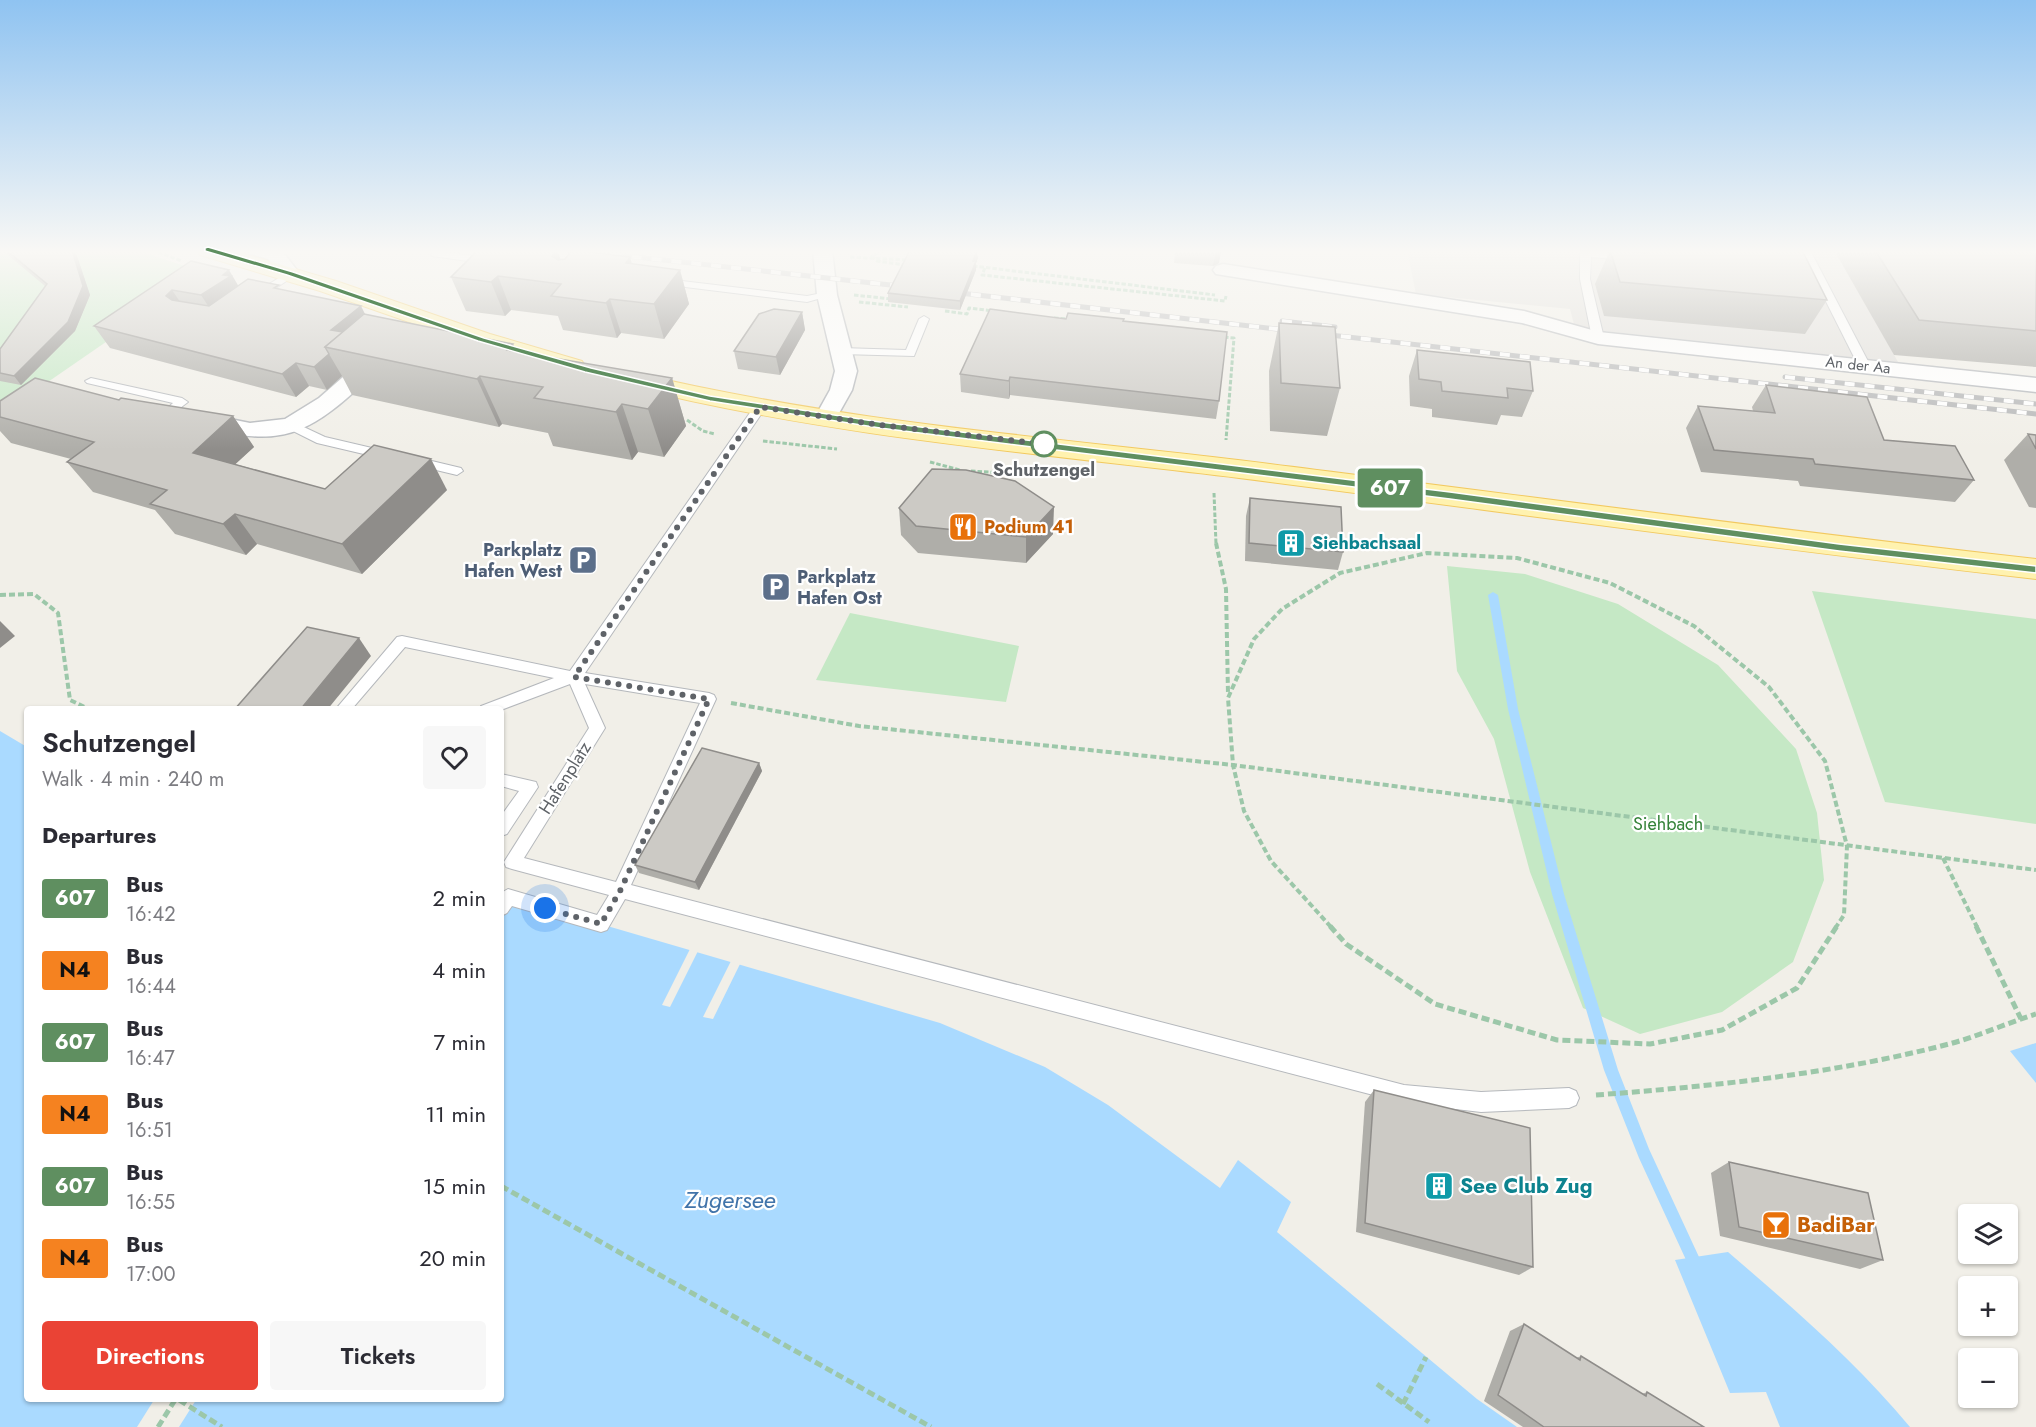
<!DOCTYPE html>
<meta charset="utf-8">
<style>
body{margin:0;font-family:Jost,sans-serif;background:#f7f7f7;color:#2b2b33;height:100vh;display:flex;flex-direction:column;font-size:22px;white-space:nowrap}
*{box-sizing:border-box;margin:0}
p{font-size:20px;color:#7c7c81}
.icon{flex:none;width:33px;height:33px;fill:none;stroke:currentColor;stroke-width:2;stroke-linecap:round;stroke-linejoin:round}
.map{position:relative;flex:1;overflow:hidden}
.drawer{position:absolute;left:24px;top:706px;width:480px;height:696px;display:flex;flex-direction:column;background:#fff;border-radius:6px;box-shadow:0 2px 4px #0004}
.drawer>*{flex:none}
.badge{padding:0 12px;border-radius:4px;font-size:21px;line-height:39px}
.tools{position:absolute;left:1958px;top:1204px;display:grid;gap:12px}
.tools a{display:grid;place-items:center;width:60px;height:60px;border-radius:6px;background:#fff;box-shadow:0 2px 4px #0004;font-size:30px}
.you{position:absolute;width:30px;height:30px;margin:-15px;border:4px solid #fff;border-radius:50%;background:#1a73e8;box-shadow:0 0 0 9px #1a73e833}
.map>.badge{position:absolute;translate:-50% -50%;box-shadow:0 0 0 3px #fff}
h2{padding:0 18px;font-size:22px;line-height:54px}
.round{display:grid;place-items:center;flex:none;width:63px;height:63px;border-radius:6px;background:#f7f7f7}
.headline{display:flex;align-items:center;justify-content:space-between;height:102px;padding:0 18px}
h1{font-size:28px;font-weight:600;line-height:45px}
.action{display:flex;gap:12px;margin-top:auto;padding:12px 18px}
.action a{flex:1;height:69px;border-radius:6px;background:#ea4335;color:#fff;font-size:24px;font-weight:600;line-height:69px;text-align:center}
.action a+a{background:#f7f7f7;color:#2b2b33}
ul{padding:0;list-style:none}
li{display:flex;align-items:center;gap:18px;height:72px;padding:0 18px}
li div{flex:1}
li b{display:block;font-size:22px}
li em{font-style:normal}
li .badge{min-width:66px;font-weight:700;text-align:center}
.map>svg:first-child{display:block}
.industrial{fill:#e0deda}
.green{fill:#c5e8c5}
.water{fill:#aadaff}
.pier{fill:#f1efe8}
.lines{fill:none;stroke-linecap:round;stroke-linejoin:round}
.stream{fill:#aadaff;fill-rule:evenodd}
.lane-casing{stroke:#b5b8bc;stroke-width:2}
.street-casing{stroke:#b5b8bc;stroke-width:3}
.primary-casing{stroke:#f2c960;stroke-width:2}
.path-far2{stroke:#9cc7a9;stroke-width:3;stroke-dasharray:4.5 2;stroke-linecap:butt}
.path-far1{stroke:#9cc7a9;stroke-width:4;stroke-dasharray:6 3;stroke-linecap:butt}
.path{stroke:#9cc7a9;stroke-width:5;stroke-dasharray:8 4;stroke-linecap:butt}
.lane{fill:#fff;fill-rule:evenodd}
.street{fill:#fff;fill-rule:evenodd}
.primary{fill:#fff2af;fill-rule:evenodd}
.rail-casing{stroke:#b6b7b8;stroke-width:5}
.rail{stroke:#fff;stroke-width:4;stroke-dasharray:10;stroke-linecap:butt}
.wall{fill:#afaea9}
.shaded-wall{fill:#8f8d8a}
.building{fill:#cccac5;stroke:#8f8d8a;stroke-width:1.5}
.line{fill:#5f8f60;stroke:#fff;stroke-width:1.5}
.walk{stroke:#5f6368;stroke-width:6;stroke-dasharray:0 10.8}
.stop-dot{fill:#fff;stroke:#5f8f60;stroke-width:3}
.labels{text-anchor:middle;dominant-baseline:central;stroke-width:4.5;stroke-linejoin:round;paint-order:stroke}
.far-street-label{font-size:15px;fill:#5f6368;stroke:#fff}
.stop-label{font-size:18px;font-weight:bold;fill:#5f6368;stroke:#fff}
.food-label{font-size:18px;font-weight:bold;fill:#c56008;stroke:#fff;text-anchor:start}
.culture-label{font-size:18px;font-weight:bold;fill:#0d838f;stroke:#fff;text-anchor:start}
.service-label{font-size:18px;font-weight:bold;fill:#4e5e75;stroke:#fff;text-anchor:end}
.street-label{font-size:18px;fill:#5f6368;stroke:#fff}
.park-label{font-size:18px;fill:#348238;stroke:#fff}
.near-culture-label{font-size:21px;font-weight:bold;fill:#0d838f;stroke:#fff;text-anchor:start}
.near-food-label{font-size:21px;font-weight:bold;fill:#c56008;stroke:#fff;text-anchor:start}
.near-water-label{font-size:24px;font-style:italic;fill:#4174aa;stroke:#fff}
</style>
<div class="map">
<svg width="2036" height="1427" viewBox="0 0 2036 1427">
<rect width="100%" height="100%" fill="#f1efe8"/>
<path class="industrial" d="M1407 250H1836L1898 362 1575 328 1570 309 1416 294Z"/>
<g class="green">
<path d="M0 250H136L206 273 0 415Z"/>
<path d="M1447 566 1525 574 1618 604 1718 665 1796 749 1817 813 1824 880 1793 962 1722 1012 1640 1034 1583 1008 1530 872 1494 739 1457 671Z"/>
<path d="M1812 591 2036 619V824L1885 802Z"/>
<path d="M850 613 1019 646 1006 702 816 680Z"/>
</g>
<g class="water">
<path d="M0 731 27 747V1400H501V908L508 897 940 1023 1045 1067 1108 1105 1220 1188 1238 1160 1291 1202 1277 1232 1477 1399 1517 1427H0Z"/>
<path d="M2036 1043V1083L2010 1051Z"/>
<path d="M1728 1252C1792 1307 1856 1362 1910 1427H1780L1766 1392 1730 1393 1675 1260Z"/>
</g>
<g class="pier">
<path d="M690 949 698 951 670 1007 662 1005Z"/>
<path d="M731 961 740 964 713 1019 703 1017Z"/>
<path d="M154 1400H196L179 1427H137Z"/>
</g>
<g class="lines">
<path class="stream" d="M1493 592 1498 595 1518 709 1564 894 1618 1070 1649 1149 1699 1257 1697 1262 1692 1264 1687 1262 1639 1158 1604 1070 1552 894 1508 709 1488 595Z"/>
<g class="lane-casing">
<g id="lane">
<path d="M1580 250 1627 254 1632 257 1627 260 1591 257 1590 279 1604 338 1598 341 1592 338 1580 279Z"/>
<path d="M1800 250H1810L1870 365 1868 367H1860L1858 365Z"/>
<path d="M436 251 490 258 495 261 490 264 432 256 431 254Z"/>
<path d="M290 271 294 272V276L261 298H253V294Z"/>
<path d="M665 279 807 296 827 292 832 295 807 302 661 284V280Z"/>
<path d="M924 316 929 319 914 356 841 354 835 351 841 348 906 350 919 319Z"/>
<path d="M91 378 182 398 188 402 167 418 161 414 173 403 87 383 85 381Z"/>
<path d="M760 403 766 407 585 673 709 693 714 695 716 699 631 885 1404 1085 1481 1092 1569 1088 1576 1091 1579 1098 1576 1105 1569 1108 1481 1112 1404 1103 625 899 607 930 601 932 512 906 507 913 501 916V893L508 889 597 915 609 895 512 869 506 867 504 862 589 728 570 684 501 710H479L481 706 554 678 405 647 351 710H335L397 637 402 636 570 671 756 404ZM585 684 700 703 616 882 524 858 605 728Z"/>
<path d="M291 421 325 437 389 452 391 455 385 459 317 443 287 428V422Z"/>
<path d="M415 457 461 468 463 471 457 475 411 464 409 461Z"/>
<path d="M501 774 536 782 538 787 507 834 501 836V816L519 791 501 786Z"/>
</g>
</g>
<g class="street-casing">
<g id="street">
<path d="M249 250 282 251 300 274 297 278H283L268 259 252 254Z"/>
<path d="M813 250H832L837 295 857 371 852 390 834 422 826 424 818 422 815 417 830 390 835 371 817 295Z"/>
<path d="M1223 264 1524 311 1599 332 2036 378V392L1598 344 1522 323 1216 274 1213 270 1216 266Z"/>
<path d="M375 355 383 356 386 361 383 366C357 388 330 418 298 430 266 443 229 434 197 426L194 421 197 416 205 414 250 423 285 419 319 398 367 356Z"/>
</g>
</g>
<g class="primary-casing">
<g id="primary">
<path d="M197 250H231L336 281 490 334 582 361 585 366 582 371 573 373 472 344 320 291 200 255Z"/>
<path d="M632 372C830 420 1036 436 1238 460 1504 493 1769 529 2036 559V579C1770 549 1505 512 1239 478 1034 453 824 436 623 385L619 380 623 375Z"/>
</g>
</g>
<g class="path-far2">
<path d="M152 250 182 261"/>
<path d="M884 250 872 256 877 261 906 265"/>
<path d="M850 257 908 260"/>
<path d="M973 266 1215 295"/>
<path d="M985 268 982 275 1225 301 1226 296"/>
<path d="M854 295 892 299"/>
<path d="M859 302 908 307"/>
<path d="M945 311 967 314 969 308 993 311"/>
<path d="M1054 318 1071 319"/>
<path d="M1224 337 1234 338 1226 440"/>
<path d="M687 420 703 431 715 434"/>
<path d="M763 441 837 449"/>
<path d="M930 462 960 470"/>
<path d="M971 471 1035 475"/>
<path d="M1214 493 1216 544"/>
</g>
<g class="path-far1">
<path d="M1216 543 1226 589 1228 694"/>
<path d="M0 595 34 594 58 613 70 700 91 710"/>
<path d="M731 703 859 726 1233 765 2036 870"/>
<path d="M1943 858 1977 927"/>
<path d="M1331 927 1271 861 1244 811 1233 765 1228 698 1254 639 1282 609 1340 573 1427 553 1517 558 1610 583 1694 626 1769 687 1825 761 1847 846 1844 915 1836 927"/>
</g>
<g class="path">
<path d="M1330 926 1346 944 1435 1004 1557 1040 1650 1044 1722 1030 1797 988 1837 926"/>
<path d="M1976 926 2021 1019"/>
<path d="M1596 1095C1714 1086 1834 1074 1949 1044 1979 1036 2007 1023 2036 1014"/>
<path d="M501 1186 931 1427"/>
<path d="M1377 1384 1429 1422"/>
<path d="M179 1400 222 1427"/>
<path d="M1403 1404 1426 1357"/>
<path d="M158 1427 175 1400"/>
</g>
<use href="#lane" class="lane"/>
<use href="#street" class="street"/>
<use href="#primary" class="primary"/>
<g class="rail-casing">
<g id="rail">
<path d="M572 250 909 287"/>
<path d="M951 292 1294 331"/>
<path d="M1282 321 1335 327"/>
<path d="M1321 334 2036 414"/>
<path d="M1785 377 2036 404"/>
</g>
</g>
<use href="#rail" class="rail"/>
</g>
<g class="wall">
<path d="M2 250H73L77 256 90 295 75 331 21 385 0 381V349L45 286Z"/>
<path d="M478 250H557L561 260 632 264 680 270 689 304 664 339 621 333 617 338 563 330 558 316 511 310 505 316 466 311 451 277Z"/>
<path d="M1175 250H1221L1219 263 1213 266 1174 263Z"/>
<path d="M1610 250H1802L1827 300 1805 334 1604 316 1595 284Z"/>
<path d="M1834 250H2036V367L1894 355Z"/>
<path d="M978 258 976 263V270L960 310 888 302V293Z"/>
<path d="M191 261 238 286 281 289 365 314 516 352 672 378 686 426 664 457 638 452 632 460 553 446 548 433 502 424 499 427 352 395 342 376 327 390 309 386 296 397 110 348 94 326Z"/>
<path d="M802 312 805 330 780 375 738 369 734 351Z"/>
<path d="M1066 319 1124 321 1219 401 1216 419 1010 395 1009 399 961 392 960 374Z"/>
<path d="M1279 323 1340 388 1327 436 1270 431 1269 371Z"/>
<path d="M1417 350 1533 391 1522 417 1501 415 1497 425 1432 417V409L1410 406 1409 376Z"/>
<path d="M1766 385 1884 440 1974 480 1955 502 1800 486 1798 481 1701 472 1686 428 1698 406 1753 411 1752 407Z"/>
<path d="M119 400 233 416 254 447 235 464 325 489 447 490 362 574 257 544 246 555 175 534 155 510 93 492 67 462 71 459 11 443 0 431V401Z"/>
<path d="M2028 434 2036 435V508L2029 507 2004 460Z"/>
<path d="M1250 498 1343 552 1338 570 1245 561 1246 516Z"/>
<path d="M899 508 1053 534 1026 563 918 553 901 535Z"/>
<path d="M759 763 762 771 699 890 639 873 635 865Z"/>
<path d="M1374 1090 1533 1267 1519 1275 1356 1232 1365 1102Z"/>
<path d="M1729 1162 1883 1260 1860 1269 1720 1236 1711 1173Z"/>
<path d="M1524 1324 1576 1358 1581 1356 1642 1394 1647 1392 1704 1427H1523L1484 1401 1510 1331Z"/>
</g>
<g class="shaded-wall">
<path d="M72 250H73L77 256 90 295 75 331 21 385 14 376Z"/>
<path d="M556 250H557L569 282 552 256Z"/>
<path d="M977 250 978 258 976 263V270L960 310V301Z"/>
<path d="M1216 250H1221L1219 263 1213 266Z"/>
<path d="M630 257 640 291 626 263Z"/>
<path d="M229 270 242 292 216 318 201 295 223 275Z"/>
<path d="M680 270 689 304 664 339 654 304Z"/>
<path d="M498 276 511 310 505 316 491 282Z"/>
<path d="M172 290 187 312 166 296Z"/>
<path d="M610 299 621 333 617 338 606 303Z"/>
<path d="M361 306 372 328 356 342 331 330Z"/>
<path d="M802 312 805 330 780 375 776 357Z"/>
<path d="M513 344 530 385 507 350Z"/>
<path d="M329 354 342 376 327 390 314 367Z"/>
<path d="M296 363 309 386 296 397 282 374Z"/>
<path d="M480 376 502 424 499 427 477 379Z"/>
<path d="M1010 377V395L1009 399V381Z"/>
<path d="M672 378 686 426 664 457 648 409Z"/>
<path d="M622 404 638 452 632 460 616 412Z"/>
<path d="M233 416 254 447 215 483 193 453Z"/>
<path d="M431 459 447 490 362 574 342 544Z"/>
<path d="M1054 507 1053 534 1026 563V537Z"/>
<path d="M235 514 257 544 246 555 223 524Z"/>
<path d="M0 621 15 636 0 648Z"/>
<path d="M359 638 371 656 327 710H300Z"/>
<path d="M759 763 762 771 699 890 695 882Z"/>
</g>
<g class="building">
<path d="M6 250H72L83 286 68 322 14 376 0 373V349L47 284Z"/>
<path d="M478 250H556L552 256 558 260 565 259 572 250 630 257 626 263 680 270 654 304 610 299 606 303 551 296 561 284 498 276 491 282 451 277Z"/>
<path d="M910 250H977L973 261H976L960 301 888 293Z"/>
<path d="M1610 250 1647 253 1646 250H1802L1827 300 1620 282Z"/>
<path d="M1875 250H2036V331L1919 320Z"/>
<path d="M191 261 229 270 223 275 231 276 201 295 172 290 166 296 172 300 209 306 248 279 279 285 274 288 361 306 331 330 343 332 325 347 329 354 314 367 296 363 282 374 94 326Z"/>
<path d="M774 309 802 312 776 357 734 351 759 314Z"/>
<path d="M990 309 1066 319 1068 313 1124 319 1123 321 1227 332 1219 401 1010 377 1009 381 960 374Z"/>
<path d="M364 314 513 344 507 350 672 378 648 409 622 404 616 412 534 398 543 387 480 376 477 379 325 347Z"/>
<path d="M1279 323 1335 327 1340 388 1281 383Z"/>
<path d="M1417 350 1530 362 1533 391 1507 388 1508 398 1442 391 1441 382 1419 379Z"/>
<path d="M35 378 119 400 121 398 233 416 193 453 325 489 374 445 431 459 342 544 235 514 223 524 150 504 167 490 67 462 94 442 0 417V401Z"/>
<path d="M1766 385 1867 397 1884 440 1955 446 1974 480 1815 464 1813 459 1714 450 1698 406 1775 413Z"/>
<path d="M2028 434 2036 435V449Z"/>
<path d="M932 469 966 470 1015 481 1054 507 1026 537 916 526 899 508Z"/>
<path d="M1250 498 1341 507 1343 552 1249 543Z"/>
<path d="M307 627 359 638 300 710H234Z"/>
<path d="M702 748 759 763 695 882 635 865Z"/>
<path d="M1374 1090 1530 1128 1533 1267 1365 1223Z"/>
<path d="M1729 1162 1868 1193 1883 1260 1739 1227Z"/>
<path d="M1524 1324 1580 1360 1581 1356 1646 1396 1647 1392 1704 1427H1544L1498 1395Z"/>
</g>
<linearGradient id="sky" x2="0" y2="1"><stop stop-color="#8fc3f1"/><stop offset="0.56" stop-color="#f9f8f5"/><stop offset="1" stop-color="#f9f8f5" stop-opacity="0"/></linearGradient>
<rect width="2036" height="450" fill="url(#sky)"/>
<path class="line" d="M208 247 293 272 484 338 591 368 710 396 880 422 1450 492 1839 544 2036 566V573L1839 551 1450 499 880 428 710 401 585 372 478 341 287 275 205 251V248Z"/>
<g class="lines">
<path class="walk" d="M545 908 601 924 620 891 709 699 574 677 760 407 880 425 1044 444"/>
</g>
<defs>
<g id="restaurant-square" transform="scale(1.5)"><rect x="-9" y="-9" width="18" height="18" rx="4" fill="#e8710a" stroke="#fff"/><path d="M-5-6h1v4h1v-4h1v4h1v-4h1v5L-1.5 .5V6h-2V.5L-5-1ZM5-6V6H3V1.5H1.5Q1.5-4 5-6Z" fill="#fff"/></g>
<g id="building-square" transform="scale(1.5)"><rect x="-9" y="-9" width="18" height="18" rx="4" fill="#0f9aa8" stroke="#fff"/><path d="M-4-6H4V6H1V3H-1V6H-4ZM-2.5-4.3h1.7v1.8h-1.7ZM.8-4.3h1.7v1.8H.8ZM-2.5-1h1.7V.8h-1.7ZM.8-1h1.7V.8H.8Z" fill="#fff"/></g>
<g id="parking-square" transform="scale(1.5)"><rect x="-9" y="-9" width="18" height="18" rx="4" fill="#5c6f8a" stroke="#fff"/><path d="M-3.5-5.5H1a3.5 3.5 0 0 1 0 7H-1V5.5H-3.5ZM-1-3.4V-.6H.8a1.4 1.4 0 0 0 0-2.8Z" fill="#fff"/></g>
<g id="bar-square" transform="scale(1.5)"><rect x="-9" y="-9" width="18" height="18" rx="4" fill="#e8710a" stroke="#fff"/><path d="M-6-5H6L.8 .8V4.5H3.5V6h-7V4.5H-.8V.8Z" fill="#fff"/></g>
</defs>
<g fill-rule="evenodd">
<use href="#restaurant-square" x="963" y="527"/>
<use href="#building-square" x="1291" y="543"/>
<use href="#parking-square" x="583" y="560"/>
<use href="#parking-square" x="776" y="587"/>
<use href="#building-square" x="1439" y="1186"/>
<use href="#bar-square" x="1776" y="1225"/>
</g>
<circle class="stop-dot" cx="1044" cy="444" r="12"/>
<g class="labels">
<g class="far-street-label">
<text transform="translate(1858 365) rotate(6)">An der Aa</text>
</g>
<g class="stop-label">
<text x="1044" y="470">Schutzengel</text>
</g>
<g class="food-label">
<text x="984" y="527">Podium 41</text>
</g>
<g class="culture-label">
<text x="1312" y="543">Siehbachsaal</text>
</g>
<g class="service-label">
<text x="562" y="550">Parkplatz<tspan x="562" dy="21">Hafen West</tspan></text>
<text x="797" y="577" text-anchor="start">Parkplatz<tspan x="797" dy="21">Hafen Ost</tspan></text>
</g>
<g class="street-label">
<text transform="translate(565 778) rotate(-58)">Hafenplatz</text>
</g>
<g class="park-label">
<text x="1668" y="824">Siehbach</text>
</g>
<g class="near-culture-label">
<text x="1460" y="1186">See Club Zug</text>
</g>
<g class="near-food-label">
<text x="1797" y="1225">BadiBar</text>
</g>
<g class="near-water-label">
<text x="730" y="1199">Zugersee</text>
</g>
</g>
</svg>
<div class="tools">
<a><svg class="icon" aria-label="layers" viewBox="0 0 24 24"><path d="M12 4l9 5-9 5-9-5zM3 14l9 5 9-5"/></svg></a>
<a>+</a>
<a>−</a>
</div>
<div class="you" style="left:545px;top:908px"></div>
<b class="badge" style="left:1390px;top:488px;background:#5f8f60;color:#fff">607</b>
<section class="drawer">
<div class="headline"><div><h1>Schutzengel</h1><p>Walk · 4 min · 240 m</p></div><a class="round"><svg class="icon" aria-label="heart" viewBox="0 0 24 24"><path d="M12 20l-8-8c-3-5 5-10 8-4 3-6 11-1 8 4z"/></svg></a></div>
<h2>Departures</h2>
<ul>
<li><span class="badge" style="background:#5f8f60;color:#fff">607</span><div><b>Bus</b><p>16:42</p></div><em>2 min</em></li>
<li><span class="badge" style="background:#f58220;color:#111">N4</span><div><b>Bus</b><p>16:44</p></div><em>4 min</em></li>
<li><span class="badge" style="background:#5f8f60;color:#fff">607</span><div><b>Bus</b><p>16:47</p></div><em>7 min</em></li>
<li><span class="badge" style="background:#f58220;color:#111">N4</span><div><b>Bus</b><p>16:51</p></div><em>11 min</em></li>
<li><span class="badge" style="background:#5f8f60;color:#fff">607</span><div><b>Bus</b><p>16:55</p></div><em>15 min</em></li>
<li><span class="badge" style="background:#f58220;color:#111">N4</span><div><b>Bus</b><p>17:00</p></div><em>20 min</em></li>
</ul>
<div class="action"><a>Directions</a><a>Tickets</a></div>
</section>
</div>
